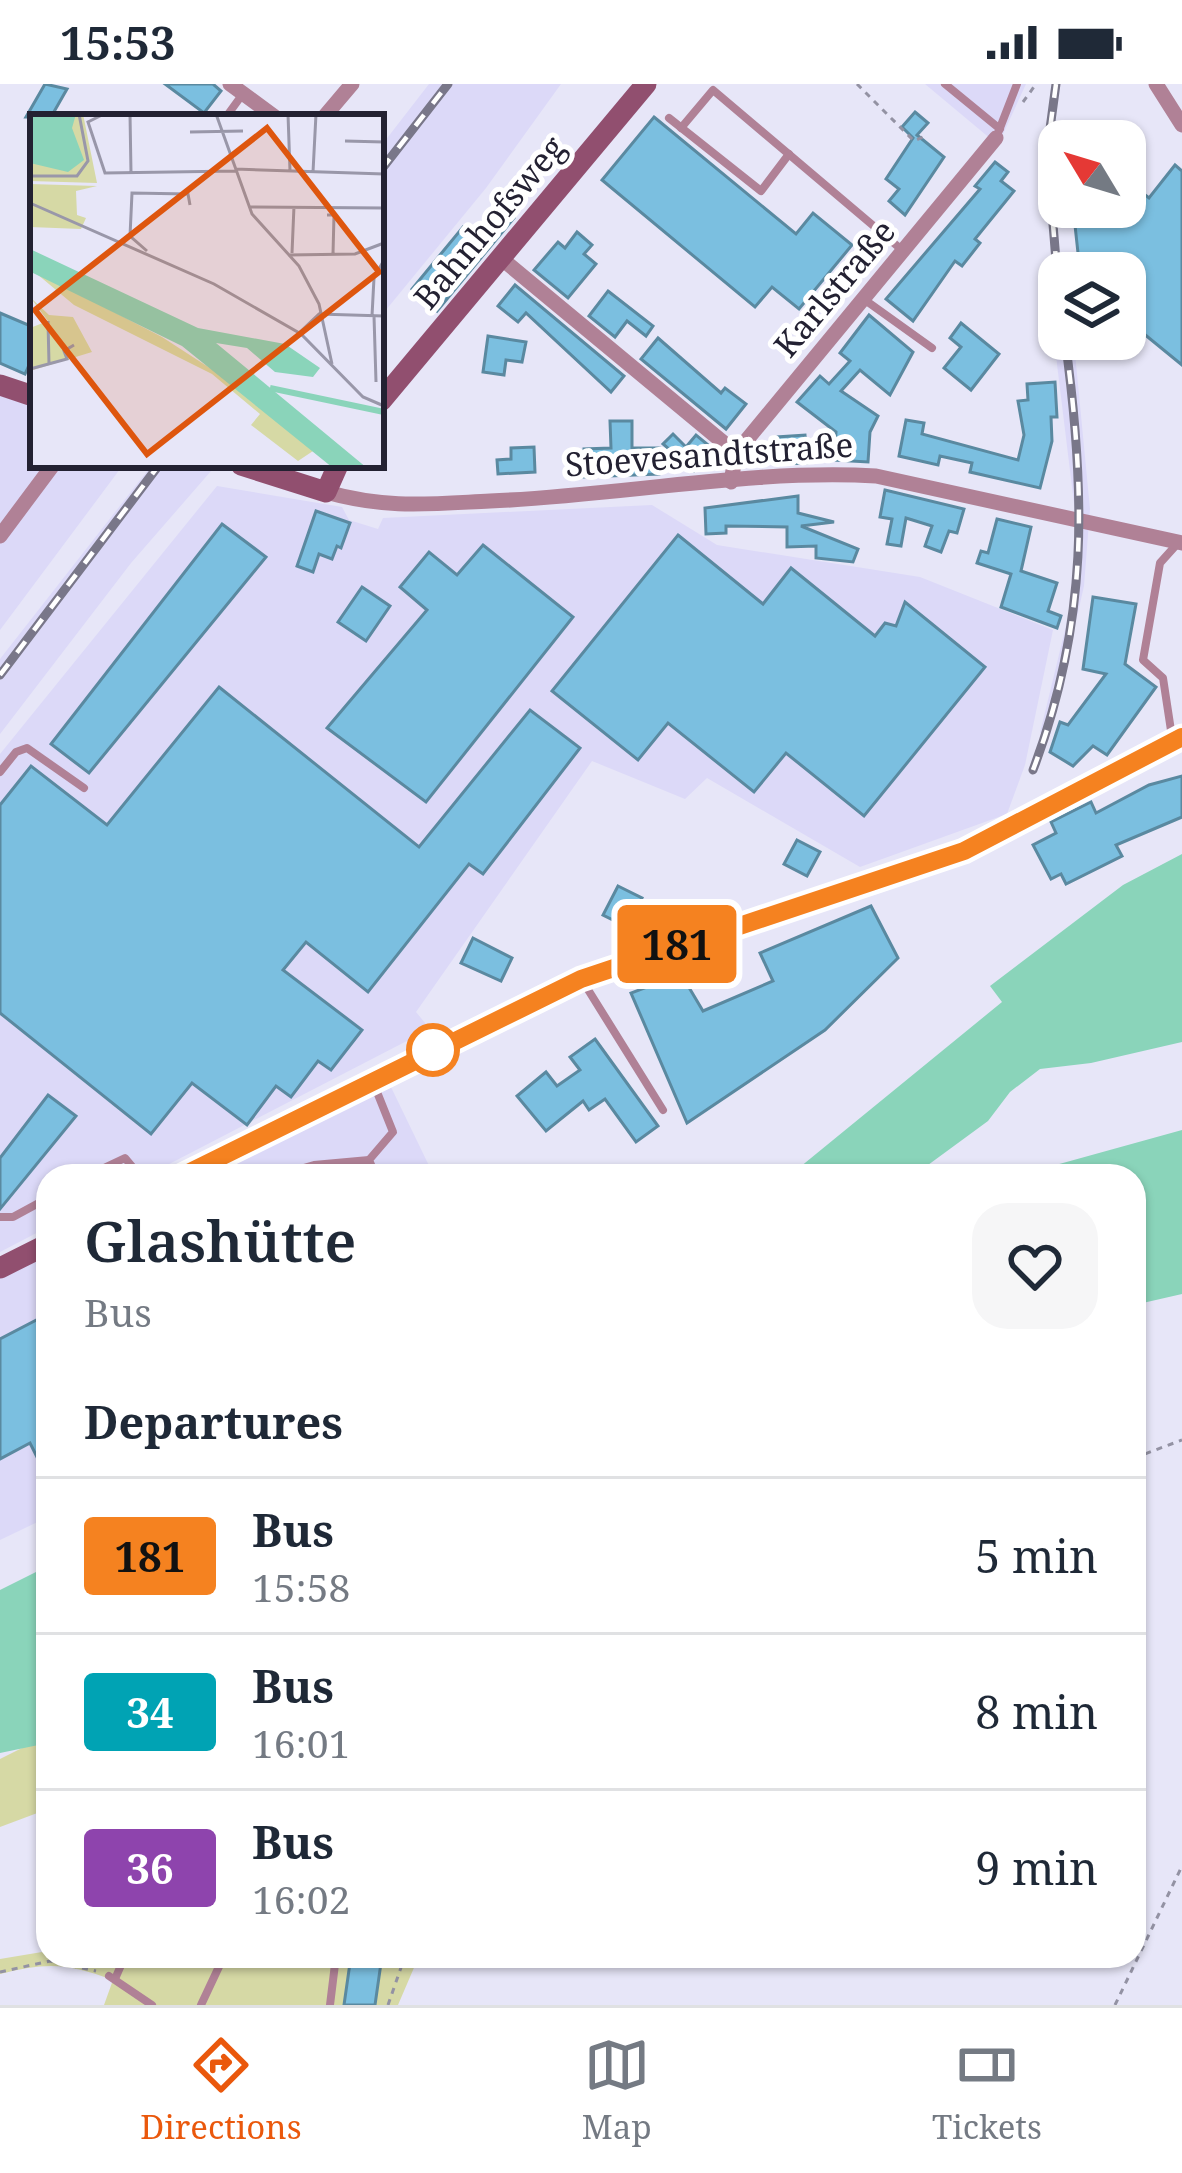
<!DOCTYPE html>
<meta charset="utf-8">
<style>
body{margin:0;font-family:"Noto Serif",serif;background:#f6f6f7;color:#1f2937;height:100vh;display:flex;flex-direction:column;font-size:45px;white-space:nowrap}
*{box-sizing:border-box;margin:0}
p{font-size:39px;color:#747a83}
.icon{flex:none;width:66px;height:66px;fill:none;stroke:currentColor;stroke-width:2;stroke-linecap:round;stroke-linejoin:round}
.map{position:relative;flex:1;overflow:hidden}
.panel{position:absolute;left:36px;top:1080px;width:1110px;height:804px;display:flex;flex-direction:column;background:#fff;border-radius:36px;box-shadow:0 3px 9px #0004}
.panel>*{flex:none}
.badge{padding:0 24px;border-radius:9px;font-size:42px;line-height:78px}
.needle{width:78px;rotate:308deg}
.buttons{position:absolute;left:1038px;top:36px;display:grid;gap:24px}
.buttons a{display:grid;place-items:center;width:108px;height:108px;border-radius:24px;background:#fff;box-shadow:0 3px 9px #0004;font-size:60px}
.map>.badge{position:absolute;translate:-50% -50%;box-shadow:0 0 0 6px #fff}
h2{padding:0 48px;font-size:45px;line-height:108px}
.round{display:grid;place-items:center;flex:none;width:126px;height:126px;border-radius:36px;background:#f6f6f7}
.overview{display:flex;align-items:center;justify-content:space-between;height:204px;padding:0 48px}
h1{font-size:57px;font-weight:600;line-height:90px}
ul{padding:0;list-style:none}
li{display:flex;align-items:center;gap:36px;height:156px;padding:0 48px;border-top:3px solid #e0e1e3}
li div{flex:1}
li b{display:block;font-size:45px}
li em{font-style:normal}
li .badge{min-width:132px;font-weight:700;text-align:center}
.status{display:flex;justify-content:space-between;align-items:center;height:84px;padding:0 60px;background:#fff;direction:ltr}
.status svg{height:33px;fill:currentColor}
.dock{display:flex;justify-content:space-around;align-items:center;height:168px;border-top:3px solid #e0e1e3;background:#fff;font-size:33px;color:#747a83}
.dock a{display:grid;justify-items:center;gap:6px}
.dock .active{color:#ea580c}
.map>svg:first-child{display:block}
.built{fill:#dcd9f8}
.green{fill:#d6d9a5}
.water{fill:#8ad4ba}
.building{fill:#7bbfe0;stroke:#5a89a0;stroke-width:3}
.lines{fill:none;stroke-linecap:round;stroke-linejoin:round}
.path{stroke:#9392a3;stroke-width:3;stroke-dasharray:6 6;stroke-linecap:butt}
.lane{stroke:#b08196;stroke-width:8}
.street{stroke:#b08196;stroke-width:15}
.secondary{stroke:#914f6f;stroke-width:21}
.rail-casing{stroke:#797789;stroke-width:9}
.rail{stroke:#fff;stroke-width:4.5;stroke-dasharray:14;stroke-linecap:butt}
.line-casing{stroke:#fff;stroke-width:27}
.line{stroke:#f58220;stroke-width:18}
.stop-dot{fill:#fff;stroke:#f58220;stroke-width:6}
.labels{text-anchor:middle;dominant-baseline:central;stroke-width:10;stroke-linejoin:round;paint-order:stroke}
.street-label{font-size:33px;fill:#232132;stroke:#fff}
.inset-river{fill:none;stroke:#8ad4ba;stroke-width:6}
.inset-road{fill:none;stroke:#9997a9;stroke-width:3}
.view{fill:#de560e;fill-opacity:0.15;stroke:#de560e;stroke-width:6}
.inset-edge{fill:none;stroke:#232132;stroke-width:6}
</style>
<div class="status"><b>15:53</b><svg viewBox="0 0 49 12"><path d="M0 12V9h3v3zM5 12V6h3v6zM10 12V3h3v9zM15 12V0h3v12zM26 1h20v11H26zM47 4h2v5h-2z"/></svg></div>
<div class="map">
<svg width="1182" height="1921" viewBox="0 0 1182 1921">
<rect width="100%" height="100%" fill="#e7e6f8"/>
<g class="built">
<path d="M429 0H561L486 104 381 232V62Z"/>
<path d="M925 0H1026L998 61Z"/>
<path d="M1075 269 1090 425 1084 502 1050 651 1040 649 1073 513 1077 444 1056 272Z"/>
<path d="M0 310 33 321V381H123L0 546Z"/>
<path d="M152 381 211 387 131 479 0 650V575Z"/>
<path d="M217 402 342 423 349 436 378 445 383 434 652 421 717 461 920 493 1053 546 1025 681 1007 730 860 783 707 694 685 715 592 677 416 928 430 945 146 1092H48V1143L0 1168V670Z"/>
<path d="M390 1001 434 1092H203Z"/>
<path d="M48 1167V1433L0 1456V1190Z"/>
</g>
<g class="green">
<path d="M48 1651V1725L0 1743V1675Z"/>
<path d="M48 1867V1872H419L398 1921H104L113 1896C67 1879 47 1878 0 1890V1875Z"/>
</g>
<g class="water">
<path d="M1182 770V958L1091 979 1040 985 1010 1008 988 1037 913 1092H789L1002 918 990 902 1123 801Z"/>
<path d="M1182 1046V1210L1134 1221V1092H1016Z"/>
<path d="M48 1482V1659L0 1669V1506Z"/>
</g>
<g class="building">
<path d="M45 0 67 5 51 33H26Z"/>
<path d="M165 0H213L221 7 204 29Z"/>
<path d="M915 28 928 39 917 51 944 73 905 131 889 117 899 105 886 95 913 54 902 43Z"/>
<path d="M654 33 796 150 813 129 852 161 799 225 772 203 755 223 602 96Z"/>
<path d="M995 78 1008 88 1001 97 1014 107 975 155 980 159 962 182 955 177 913 237 886 215 980 105 975 102Z"/>
<path d="M1175 81 1182 87V281L1127 236 1136 226 1125 217V189H1092L1079 178 1073 123H1125V95L1149 114Z"/>
<path d="M498 121 514 134 437 227 412 205 463 143 473 151Z"/>
<path d="M577 148 592 161 584 170 596 180 568 214 534 186 558 158 565 164Z"/>
<path d="M515 201 624 292 611 308 526 229 518 238 498 222Z"/>
<path d="M608 207 653 242 646 252 627 237 615 253 589 232Z"/>
<path d="M0 229 33 243V272L25 290 0 279Z"/>
<path d="M869 231 913 268 890 311 860 286 841 307 878 332 870 348 868 378 834 376 836 348 797 318 820 292 829 300 850 277 840 269Z"/>
<path d="M961 239 999 270 971 306 944 284 961 263 950 254Z"/>
<path d="M488 252 526 258 522 278 506 276 504 291 483 288Z"/>
<path d="M658 254 721 309 725 304 746 320 726 345 641 275Z"/>
<path d="M1055 298 1057 333H1051L1052 357 1040 404 970 388 972 379 940 372 938 381 899 372 906 336 924 339 922 350 1018 376 1024 351 1018 317 1028 316 1027 300Z"/>
<path d="M610 337H632V364H659V390L584 393V365L611 364Z"/>
<path d="M673 350 686 363 696 351 713 365 694 387 663 360Z"/>
<path d="M805 351 807 379 779 380 777 353Z"/>
<path d="M534 363 535 388 498 390 497 376 511 375V364Z"/>
<path d="M885 406 964 425 957 449 949 447 941 468 925 462 932 442 906 434 901 462 887 460 892 435 880 433Z"/>
<path d="M798 412V429L834 438 801 442 858 465 853 478 816 474V462L787 463V443L726 442V449L706 450 705 424Z"/>
<path d="M316 427 350 439 341 464 337 462 332 475 319 470 313 488 297 482Z"/>
<path d="M997 435 1031 443 1021 487 1057 499 1048 527 1061 532 1057 544 1001 523 1011 490 977 479 981 467 988 469Z"/>
<path d="M222 440 266 473 89 689 51 660Z"/>
<path d="M678 451 763 520 791 484 875 552 885 539 896 542 905 518 985 583 864 732 786 669 754 708 668 639 638 676 552 607Z"/>
<path d="M483 461 573 533 426 718 327 644 427 526 400 503 429 468 457 491Z"/>
<path d="M362 503 390 522 366 557 338 538Z"/>
<path d="M1093 513 1136 520 1125 580 1156 603 1107 671 1093 662 1073 682 1050 668 1060 638 1068 641 1106 590 1083 585Z"/>
<path d="M219 603 419 763 530 626 580 664 483 790 469 780 368 908 306 858 283 886 362 946 331 986 318 977 291 1013 276 1002 247 1041 192 999 151 1050 0 929V721L31 682 107 741Z"/>
<path d="M1182 692V733L1116 761 1122 772 1066 800 1061 790 1051 795 1033 761 1056 749 1051 738 1091 718 1096 729 1149 701Z"/>
<path d="M797 756 820 768 807 792 784 780Z"/>
<path d="M618 802 642 814 627 843 603 831Z"/>
<path d="M871 822 898 874 825 946 687 1039 631 909 681 890 703 927 773 897 760 869Z"/>
<path d="M473 854 512 874 501 897 461 879Z"/>
<path d="M595 955 658 1042 636 1058 605 1015 589 1026 583 1017 546 1047 517 1012 546 988 557 1002 580 986 570 973Z"/>
<path d="M48 1011 76 1032 0 1125V1074Z"/>
<path d="M48 1230V1395L30 1359 0 1375V1255Z"/>
<path d="M351 1872H382L375 1921H344Z"/>
</g>
<g class="lines">
<g class="path">
<path d="M857 0 914 57 925 52"/>
<path d="M1023 18 1036 0"/>
<path d="M1134 1374 1182 1356"/>
<path d="M0 1888 50 1877 96 1887"/>
<path d="M388 1921 405 1872"/>
<path d="M1115 1921 1182 1782"/>
</g>
<g class="lane">
<path d="M945 0 1000 45"/>
<path d="M226 33 242 11"/>
<path d="M669 34 761 107 789 70"/>
<path d="M681 44 713 6 902 166"/>
<path d="M998 49 1017 0"/>
<path d="M865 216 932 264"/>
<path d="M1172 653 1163 594 1143 576 1160 479 1178 459"/>
<path d="M0 688 16 668 27 664 84 704"/>
<path d="M582 896 663 1026"/>
<path d="M375 1003 393 1048 369 1076 376 1092"/>
<path d="M87 1092 125 1074 140 1092"/>
<path d="M276 1092 314 1081 369 1076"/>
<path d="M0 1133H13L48 1114"/>
<path d="M109 1892 152 1921"/>
<path d="M115 1895 125 1872"/>
<path d="M201 1921 224 1872"/>
<path d="M330 1921 336 1872"/>
</g>
<g class="street">
<path d="M230 0 275 33"/>
<path d="M1156 0 1182 41"/>
<path d="M324 33 352 0"/>
<path d="M502 175 736 369"/>
<path d="M731 398 736 369 996 54"/>
<path d="M326 408C387 425 428 420 490 417 618 412 748 385 876 392L1182 459"/>
<path d="M0 452 53 381"/>
</g>
<g class="secondary">
<path d="M0 301 33 312"/>
<path d="M381 317 646 0"/>
<path d="M241 381 326 408 338 381"/>
<path d="M182 1092 581 895 964 767 1182 653"/>
<path d="M0 1184 48 1160"/>
</g>
<g class="rail-casing">
<g id="rail">
<path d="M1056 0 1047 67 1059 213"/>
<path d="M381 86 448 0"/>
<path d="M0 591 159 381"/>
<path d="M1033 686C1089 538 1086 409 1065 255"/>
</g>
</g>
<use href="#rail" class="rail"/>
</g>
<g class="lines">
<g class="line-casing">
<path id="line" d="M182 1092 581 895 964 767 1182 653"/>
</g>
<use href="#line" class="line"/>
</g>
<circle class="stop-dot" cx="433" cy="966" r="24"/>
<g class="labels">
<g class="street-label">
<text transform="translate(489 138) rotate(-50)">Bahnhofsweg</text>
<text transform="translate(834 204) rotate(-50)">Karlstraße</text>
<text transform="translate(709 370) rotate(-4)">Stoevesandtstraße</text>
</g>
</g>
<g transform="translate(30 30)">
<rect width="354" height="354" fill="#e7e6f8"/>
<path d="M0 0H53L67 69 0 67ZM0 70 67 72 46 77 47 101 56 104 51 115 0 113ZM1 155 132 223 186 258 283 337 268 347 221 311 230 300 182 260 44 191ZM0 183 19 201 43 203 62 238 0 257V214L18 207Z" fill="#d6d9a5"/>
<path d="M46 0 42 14 54 46 38 58 0 49V1ZM0 135 168 214 255 230 290 254 283 263 245 258 217 234 186 229 337 354H303L152 232 3 159Z" fill="#8ad4ba"/>
<path class="inset-river" d="M240 274 354 298"/>
<path class="inset-road" d="M74 0 58 8 75 59 206 57M100 0 101 59M186 0 222 100 269 152 289 190 302 250M258 0 260 57M160 18 213 17M315 27 354 28M205 55 354 60M283 58 286 0M0 62H47L58 47 49 0M0 89 184 170 271 220 333 283 354 292M219 93 354 94M297 101H304L303 140M117 137 100 122 102 79 158 80 160 91M262 139 264 92M258 141 325 140 354 129M342 202 344 164 354 146M344 202 346 268M18 207 19 250M269 219 289 200 354 202M0 255 37 245 34 237 44 231"/>
<path class="view" d="M237 14 349 158 117 340 5 196Z"/>
<rect width="354" height="354" class="inset-edge"/>
</g>
</svg>
<div class="buttons">
<a><svg class="needle" viewBox="-14 -14 28 28"><path d="M0-13l5 13h-10z" fill="#e53935"/><path d="M0 13l5-13h-10z" fill="#747a83"/></svg></a>
<a><svg class="icon" aria-label="layers" viewBox="0 0 24 24"><path d="M12 4l9 5-9 5-9-5zM3 14l9 5 9-5"/></svg></a>
</div>
<b class="badge" style="left:677px;top:860px;background:#f58220;color:#111">181</b>
<section class="panel">
<div class="overview"><div><h1>Glashütte</h1><p>Bus</p></div><a class="round"><svg class="icon" aria-label="heart" viewBox="0 0 24 24"><path d="M12 20l-8-8c-3-5 5-10 8-4 3-6 11-1 8 4z"/></svg></a></div>
<h2>Departures</h2>
<ul>
<li><span class="badge" style="background:#f58220;color:#111">181</span><div><b>Bus</b><p>15:58</p></div><em>5 min</em></li>
<li><span class="badge" style="background:#00a3b4;color:#fff">34</span><div><b>Bus</b><p>16:01</p></div><em>8 min</em></li>
<li><span class="badge" style="background:#8e44ad;color:#fff">36</span><div><b>Bus</b><p>16:02</p></div><em>9 min</em></li>
</ul>
</section>
</div>
<nav class="dock">
<a class="active"><svg class="icon" aria-label="directions" viewBox="0 0 24 24"><path d="M12 3l9 9-9 9-9-9zM9 14v-3h6M13 9l2 2-2 2"/></svg>Directions</a>
<a><svg class="icon" aria-label="map" viewBox="0 0 24 24"><path d="M3 6l6-2 6 2 6-2v14l-6 2-6-2-6 2zM9 4v14M15 6v14"/></svg>Map</a>
<a><svg class="icon" aria-label="tickets" viewBox="0 0 24 24"><path d="M3 7h18v10H3zM15 7v10"/></svg>Tickets</a>
</nav>
